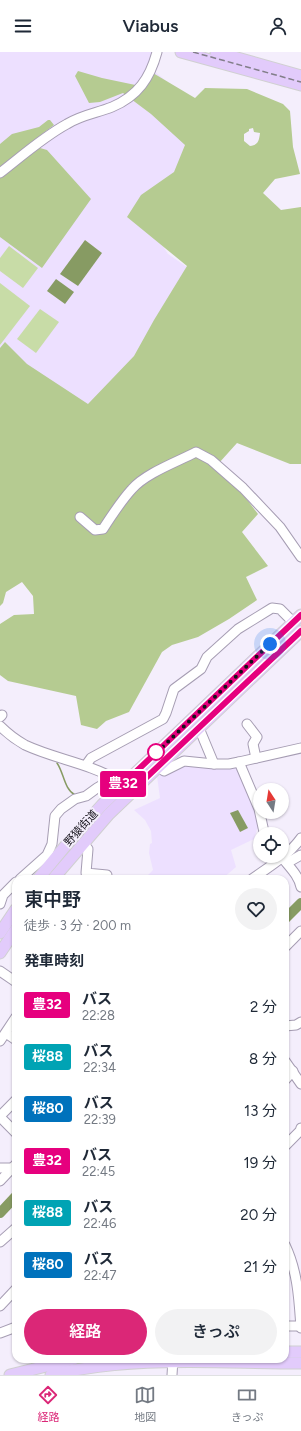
<!DOCTYPE html>
<html lang="ja">
<meta charset="utf-8">
<style>
body{margin:0;font-family:Figtree,"Noto Sans JP",sans-serif;background:#f2f2f3;color:#1f2937;height:100vh;display:flex;flex-direction:column;font-size:15px;white-space:nowrap}
*{box-sizing:border-box;margin:0}
p{font-size:13px;color:#747a83}
.icon{flex:none;width:22px;height:22px;fill:none;stroke:currentColor;stroke-width:2;stroke-linecap:round;stroke-linejoin:round}
.map{position:relative;flex:1;overflow:hidden}
.panel{position:absolute;left:12px;top:823px;width:277px;height:488px;display:flex;flex-direction:column;background:#fff;border-radius:12px;box-shadow:0 1px 3px #0004}
.panel>*{flex:none}
.badge{padding:0 8px;border-radius:3px;font-size:14px;line-height:26px}
.needle{width:26px;rotate:348deg}
.tools{position:absolute;left:253px;top:731px;display:grid;gap:8px}
.tools a{display:grid;place-items:center;width:36px;height:36px;border-radius:50%;background:#fff;box-shadow:0 1px 3px #0004;font-size:20px}
.you{position:absolute;width:20px;height:20px;margin:-10px;border:3px solid #fff;border-radius:50%;background:#1a73e8;box-shadow:0 0 0 6px #1a73e833}
.map>.badge{position:absolute;translate:-50% -50%;box-shadow:0 0 0 2px #fff}
h2{padding:0 12px;font-size:15px;line-height:36px}
.round{display:grid;place-items:center;flex:none;width:42px;height:42px;border-radius:21px;background:#f2f2f3}
.head{display:flex;align-items:center;justify-content:space-between;height:68px;padding:0 12px}
h1{font-size:19px;font-weight:600;line-height:30px}
.primary-button{display:flex;gap:8px;margin-top:auto;padding:8px 12px}
.primary-button a{flex:1;height:46px;border-radius:24px;background:#db2777;color:#fff;font-size:16px;font-weight:600;line-height:46px;text-align:center}
.primary-button a+a{background:#f2f2f3;color:#1f2937}
ul{padding:0;list-style:none}
li{display:flex;align-items:center;gap:12px;height:52px;padding:0 12px}
li div{flex:1}
li b{display:block;font-size:15px}
li em{font-style:normal}
li .badge{min-width:44px;font-weight:700;text-align:center}
header{display:flex;justify-content:space-between;align-items:center;height:52px;padding:0 12px;background:#fff;font-size:18px;font-weight:600}
.dock{display:flex;justify-content:space-around;align-items:center;height:56px;border-top:1px solid #e0e1e3;background:#fff;font-size:11px;color:#747a83}
.dock a{display:grid;justify-items:center;gap:2px}
.dock .active{color:#db2777}
.map>svg:first-child{display:block}
.built{fill:#ede0ff}
.green{fill:#c8dca7}
.forest{fill:#b5cb91;fill-rule:evenodd}
.water{fill:#879b63}
.lines{fill:none;stroke-linecap:round;stroke-linejoin:round}
.stream{stroke:#879b63;stroke-width:1.5}
.river{stroke:#879b63;stroke-width:10}
.minor-casing{stroke:#a69db3;stroke-width:11}
.major-casing{stroke:#d0d0d1;stroke-width:13}
.minor{stroke:#fff;stroke-width:9}
.major{stroke:#e2cbfb;stroke-width:11}
.rail{stroke:#827e89;stroke-width:1.5;stroke-dasharray:6 3;stroke-linecap:butt}
.line-casing{stroke:#fff;stroke-width:9}
.line{stroke:#e6007e;stroke-width:6}
.walk{stroke:#15121a;stroke-width:4;stroke-dasharray:0 7.2}
.stop-dot{fill:#fff;stroke:#e6007e;stroke-width:2}
.labels{text-anchor:middle;dominant-baseline:central;stroke-width:4;stroke-linejoin:round;paint-order:stroke}
.street-label{font-size:11px;fill:#15121a;stroke:#f4eefc}
</style>
<header><svg class="icon" aria-label="menu" viewBox="0 0 24 24"><path d="M4 6h16M4 12h16M4 18h16"/></svg>Viabus<svg class="icon" aria-label="person" viewBox="0 0 24 24"><circle cx="12" cy="8" r="4"/><path d="M4 21q1-7 8-7t8 7"/></svg></header>
<div class="map">
<svg width="301" height="1323" viewBox="0 0 301 1323">
<rect width="100%" height="100%" fill="#f4eefc"/>
<g class="built">
<path d="M0 0H151L152 3 149 15 209 64 151 176 168 202 197 222 109 380 0 329Z"/>
<path d="M178 713 237 714 252 743 260 776 257 777 254 787 231 798 236 815 222 827H149L146 825 153 818 149 801 150 792 152 791 151 779 145 768 134 758 160 746 157 724 160 722Z"/>
</g>
<g class="green">
<path d="M9 194 38 216 23 236 0 219V206Z"/>
<path d="M0 231 30 254 0 293Z"/>
<path d="M40 257 59 270 36 301 17 287Z"/>
</g>
<g class="forest">
<path d="M78 19 102 26 145 35 153 21 195 46 205 36 247 37 283 52 290 59 293 95 300 122 275 127 263 141 281 158 301 155V412H290L237 391 219 411 258 462 242 480 268 514 246 525 257 548 229 567 198 585 172 593 162 600 129 660 106 669 97 677 81 673 76 644 8 629 0 623V572L14 563 34 562 33 544 22 530 6 540 3 551 0 554V296L5 290 27 312 88 352 134 304 154 268 187 214 127 165 141 143 174 120 185 93 151 62 123 41 100 50 89 51 75 24ZM253 76 254 80 260 81C259 89 258 93 250 94L244 89V82L249 79V77Z"/>
<path d="M48 68H50L54 73 25 95 31 102 40 96 47 98 91 147 42 216 0 185V92L12 82 39 75Z"/>
</g>
<g class="water">
<path d="M85 188 102 201 78 234 60 222Z"/>
<path d="M56 227 74 240 65 252 47 239Z"/>
<path d="M238 758 248 776 240 780 230 761Z"/>
</g>
<g class="lines">
<g class="stream">
<path d="M57 711C64 721 64 737 75 743"/>
<path d="M0 1121H1"/>
</g>
<g class="river">
<path d="M285 867 301 851"/>
<path d="M0 1161 16 1144"/>
</g>
<g class="minor-casing">
<g id="minor">
<path d="M0 121C22 104 43 85 67 72 81 63 97 61 112 55 138 44 150 26 157 0"/>
<path d="M80 465 95 478 103 477C112 463 121 449 132 437 146 421 177 410 196 400L211 408 243 436 280 475 301 505"/>
<path d="M0 665 2 663"/>
<path d="M247 672 257 685 253 692 256 706"/>
<path d="M0 674C7 681 16 688 25 693 55 707 88 711 117 728"/>
<path d="M199 676 214 712H229L239 710 259 757 264 780 265 782"/>
<path d="M239 710 301 696"/>
<path d="M86 713 91 706 163 667 166 661 174 637 201 617 207 605 238 577 272 556 280 557 293 570"/>
<path d="M158 715 164 719 184 709 214 712"/>
<path d="M83 791 88 797 86 821 107 823"/>
<path d="M281 804C289 815 298 822 301 835"/>
<path d="M287 811 301 803"/>
<path d="M20 827 47 803 52 792 55 764 61 757 75 747 86 744 97 736 114 726"/>
<path d="M252 827C269 815 289 803 301 786"/>
<path d="M0 852 3 843 16 830"/>
<path d="M285 895 301 879"/>
<path d="M0 919 16 930"/>
<path d="M285 974 296 973 301 970"/>
<path d="M6 981 16 988"/>
<path d="M0 989 16 965"/>
<path d="M285 1009 301 1032"/>
<path d="M285 1028 293 1019"/>
<path d="M0 1064 16 1048"/>
<path d="M0 1065 16 1081"/>
<path d="M285 1094 300 1079 301 1076"/>
<path d="M0 1116H12"/>
<path d="M0 1129 16 1112"/>
<path d="M0 1190 16 1176"/>
<path d="M285 1193C298 1220 299 1248 301 1276"/>
<path d="M0 1254 16 1237"/>
<path d="M285 1274H301"/>
<path d="M0 1281 16 1275"/>
<path d="M172 1323 173 1307"/>
</g>
</g>
<g class="major-casing">
<g id="major">
<path d="M181 0 301 33"/>
<path d="M216 0 301 24"/>
<path d="M38 827 72 786 102 753 301 563"/>
<path d="M53 827 109 762 301 579"/>
<path d="M0 881 16 857"/>
<path d="M0 901 16 877"/>
<path d="M285 1300H301"/>
<path d="M10 1323 74 1307"/>
<path d="M51 1323C133 1303 217 1311 301 1311"/>
</g>
</g>
<use href="#minor" class="minor"/>
<use href="#major" class="major"/>
<path class="rail" d="M193 0 301 30"/>
</g>
<g class="lines">
<g class="line-casing">
<path id="line" d="M301 563 123 732 131 740 301 579"/>
</g>
<use href="#line" class="line"/>
<path class="walk" d="M156 700 152 705 270 592"/>
</g>
<circle class="stop-dot" cx="156" cy="700" r="8"/>
<g class="labels">
<g class="street-label">
<text transform="translate(81 776) rotate(-48)">野猿街道</text>
</g>
</g>
</svg>
<div class="tools">
<a><svg class="needle" viewBox="-14 -14 28 28"><path d="M0-13l5 13h-10z" fill="#e53935"/><path d="M0 13l5-13h-10z" fill="#747a83"/></svg></a>
<a><svg class="icon" aria-label="locate" viewBox="0 0 24 24"><circle cx="12" cy="12" r="6"/><path d="M12 2v4M12 18v4M2 12h4M18 12h4"/></svg></a>
</div>
<div class="you" style="left:270px;top:592px"></div>
<b class="badge" style="left:123px;top:732px;background:#e6007e;color:#fff">豊32</b>
<section class="panel">
<div class="head"><div><h1>東中野</h1><p>徒歩 · 3 分 · 200 m</p></div><a class="round"><svg class="icon" aria-label="heart" viewBox="0 0 24 24"><path d="M12 20l-8-8c-3-5 5-10 8-4 3-6 11-1 8 4z"/></svg></a></div>
<h2>発車時刻</h2>
<ul>
<li><span class="badge" style="background:#e6007e;color:#fff">豊32</span><div><b>バス</b><p>22:28</p></div><em>2 分</em></li>
<li><span class="badge" style="background:#00a3b4;color:#fff">桜88</span><div><b>バス</b><p>22:34</p></div><em>8 分</em></li>
<li><span class="badge" style="background:#0072bc;color:#fff">桜80</span><div><b>バス</b><p>22:39</p></div><em>13 分</em></li>
<li><span class="badge" style="background:#e6007e;color:#fff">豊32</span><div><b>バス</b><p>22:45</p></div><em>19 分</em></li>
<li><span class="badge" style="background:#00a3b4;color:#fff">桜88</span><div><b>バス</b><p>22:46</p></div><em>20 分</em></li>
<li><span class="badge" style="background:#0072bc;color:#fff">桜80</span><div><b>バス</b><p>22:47</p></div><em>21 分</em></li>
</ul>
<div class="primary-button"><a>経路</a><a>きっぷ</a></div>
</section>
</div>
<nav class="dock">
<a class="active"><svg class="icon" aria-label="directions" viewBox="0 0 24 24"><path d="M12 3l9 9-9 9-9-9zM9 14v-3h6M13 9l2 2-2 2"/></svg>経路</a>
<a><svg class="icon" aria-label="map" viewBox="0 0 24 24"><path d="M3 6l6-2 6 2 6-2v14l-6 2-6-2-6 2zM9 4v14M15 6v14"/></svg>地図</a>
<a><svg class="icon" aria-label="tickets" viewBox="0 0 24 24"><path d="M3 7h18v10H3zM15 7v10"/></svg>きっぷ</a>
</nav>
